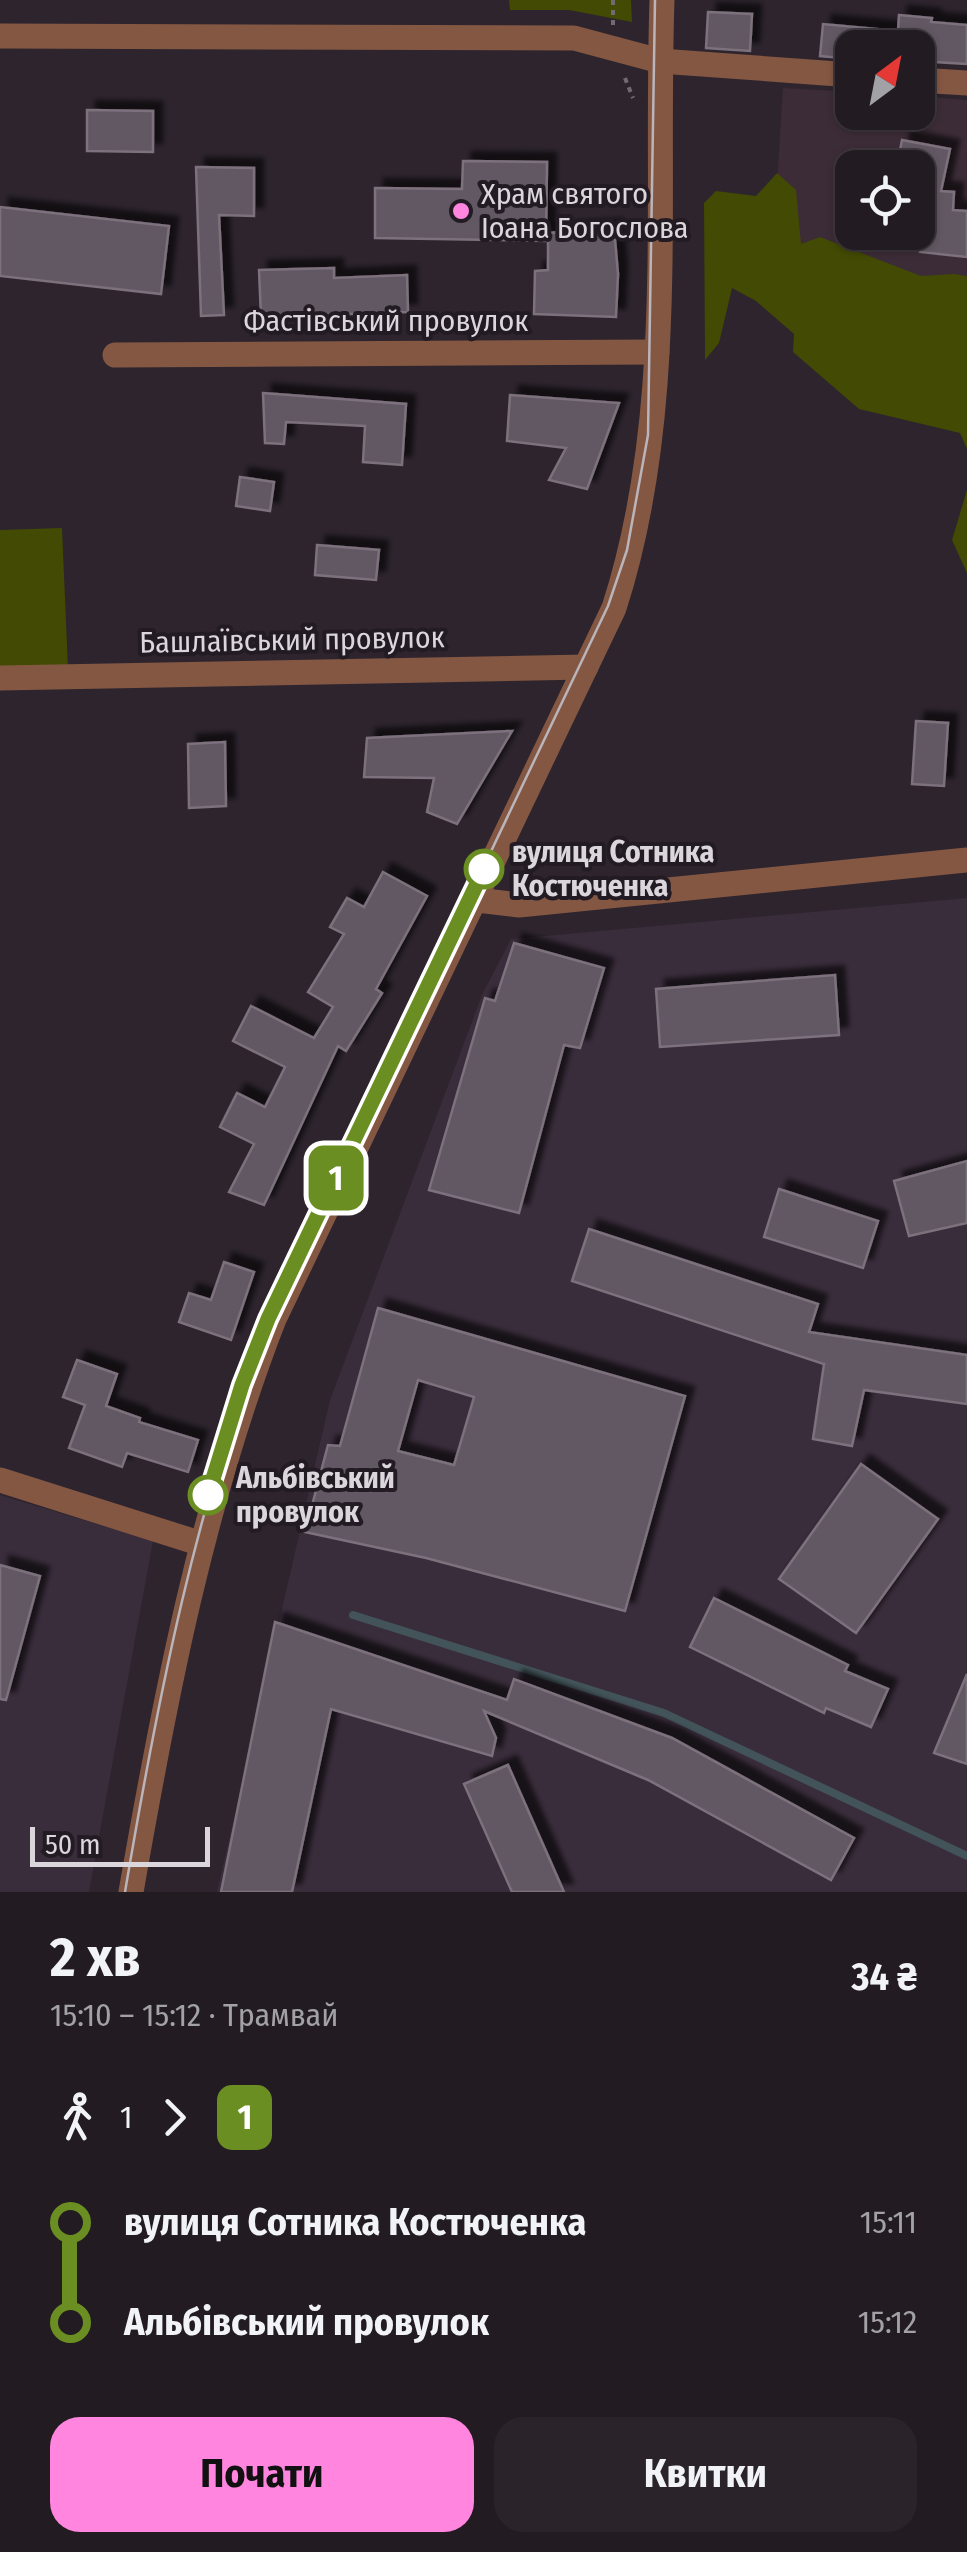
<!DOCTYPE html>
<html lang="uk">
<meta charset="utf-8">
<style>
body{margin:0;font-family:"Fira Sans Condensed",sans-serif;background:#2a242a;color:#f1f3f6;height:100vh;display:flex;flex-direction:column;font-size:38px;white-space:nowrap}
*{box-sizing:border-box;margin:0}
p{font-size:32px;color:#a2a1a5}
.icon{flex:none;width:55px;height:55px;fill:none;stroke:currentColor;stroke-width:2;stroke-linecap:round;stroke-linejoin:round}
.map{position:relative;height:1892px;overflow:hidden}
.sheet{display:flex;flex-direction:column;background:#221b22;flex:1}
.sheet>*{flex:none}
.badge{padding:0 20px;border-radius:15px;font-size:35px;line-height:65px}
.needle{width:65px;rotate:32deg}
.tools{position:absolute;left:835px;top:30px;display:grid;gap:20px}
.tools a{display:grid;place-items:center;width:100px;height:100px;border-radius:20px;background:#221b22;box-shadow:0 2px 8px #0004,0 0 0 2px #3f3940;font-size:50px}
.scale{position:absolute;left:30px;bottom:25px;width:180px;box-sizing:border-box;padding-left:10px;border:5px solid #dbd5dc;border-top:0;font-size:28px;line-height:35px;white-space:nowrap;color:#dbd5dc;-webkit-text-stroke:8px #231b24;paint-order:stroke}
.map>.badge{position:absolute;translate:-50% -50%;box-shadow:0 0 0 5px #fff}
.legs{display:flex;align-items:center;gap:15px;height:110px;padding:0 50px;font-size:32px}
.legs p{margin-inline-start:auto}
.overview{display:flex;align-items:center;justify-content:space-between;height:170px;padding:0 50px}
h1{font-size:55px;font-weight:700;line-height:75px}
.cta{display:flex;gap:20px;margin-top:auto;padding:20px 50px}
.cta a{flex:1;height:115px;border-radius:30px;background:#ff85df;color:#111;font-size:40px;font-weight:700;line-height:115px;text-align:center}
.cta a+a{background:#2a242a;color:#f1f3f6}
ul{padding:0 50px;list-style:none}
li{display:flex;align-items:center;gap:35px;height:100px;font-size:38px}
li i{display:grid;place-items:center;width:15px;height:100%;margin:0 12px;background:currentColor}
li i::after{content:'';width:25px;height:25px;margin:-12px;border:8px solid;border-radius:50%;background:#221b22}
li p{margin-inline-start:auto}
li:first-child i{background:linear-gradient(#0000 50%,currentColor 0)}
li:last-child i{background:linear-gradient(currentColor 50%,#0000 0)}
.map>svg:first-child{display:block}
.built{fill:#392c3b}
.education{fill:#3c2c37;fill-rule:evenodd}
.green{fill:#424a03}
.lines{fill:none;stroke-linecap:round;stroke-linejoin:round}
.stream{stroke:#42545a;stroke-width:8}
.building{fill:#625863;stroke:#7b717c;stroke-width:2.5;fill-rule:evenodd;filter:url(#shadow)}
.path{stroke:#726a73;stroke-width:4;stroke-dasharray:5 5;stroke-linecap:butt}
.minor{stroke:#845742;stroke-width:25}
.tram{stroke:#bab4bb;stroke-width:2.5}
.line-1-casing{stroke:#fff;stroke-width:22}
.line-1{stroke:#6b8e23;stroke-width:15}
.poi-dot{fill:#ff85df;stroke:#231b24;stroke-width:4}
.stop-1-dot{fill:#fff;stroke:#6b8e23;stroke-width:5}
.labels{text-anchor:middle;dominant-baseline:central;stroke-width:8;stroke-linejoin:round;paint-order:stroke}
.poi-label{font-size:30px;fill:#dbd5dc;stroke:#231b24;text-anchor:start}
.street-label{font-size:30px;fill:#dbd5dc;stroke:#231b24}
.stop-label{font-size:30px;font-weight:bold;fill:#dbd5dc;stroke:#231b24;text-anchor:start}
</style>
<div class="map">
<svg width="967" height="1892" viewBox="0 0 967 1892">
<defs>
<filter id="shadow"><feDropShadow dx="9" dy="-9" stdDeviation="2.5" flood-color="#0009"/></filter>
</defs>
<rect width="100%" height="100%" fill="#2d242e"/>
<g class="built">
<path d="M967 898V1892H217L330 1400 482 995 511 939Z"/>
<path d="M0 1495 153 1541 89 1892H0Z"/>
</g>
<path class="education" d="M783 88 852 92V112H918V96L967 100V326L769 313ZM852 168H918V232H852Z"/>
<g class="green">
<path d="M509 0H631L632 22 569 10H510Z"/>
<path d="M777 173 796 190 801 244 820 237 921 276 954 274 967 276V449L960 433 859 409 793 352 794 334 756 301 732 288 719 343 705 360 704 203 716 191 756 196Z"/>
<path d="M967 490V573L952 540Z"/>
<path d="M62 528 68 669 0 670V530Z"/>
</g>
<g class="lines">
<path class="stream" d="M353 1615 664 1713 967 1856"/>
</g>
<g class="building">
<path d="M708 12 752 14 750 51 706 48Z"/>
<path d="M899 15 932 18 931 22 967 25V64L918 61V48H852V59L820 56 823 24 898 31Z"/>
<path d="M87 110 153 111V152L87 151Z"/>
<path d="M902 140 950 149 941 191 954 192 953 210 967 211V257L920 252 924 171 897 166Z"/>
<path d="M463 161 547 162 546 241 375 238V188L462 189Z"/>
<path d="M196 167 254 168V216L219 215 224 315 201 316Z"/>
<path d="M0 207 169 226 161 294 0 276Z"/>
<path d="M614 228 618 274 616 317 534 314 535 271 548 270V233Z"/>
<path d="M334 268V278L407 275 408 312 261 317 259 270Z"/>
<path d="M263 393 406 404 402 465 363 462 365 426 286 422 284 444 265 443Z"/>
<path d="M510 395 619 403 587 489 549 480 566 448 507 441Z"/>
<path d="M240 477 274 482 270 511 236 506Z"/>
<path d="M317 545 379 550 376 580 315 575Z"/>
<path d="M916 721 948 723 944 786 912 784Z"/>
<path d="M512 731 457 824 427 812 434 778 364 777 367 738Z"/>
<path d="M225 742 226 806 189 808 188 744Z"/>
<path d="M383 872 427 896 376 989 382 993 346 1051 338 1046 264 1205 229 1192 254 1144 220 1127 237 1093 265 1107 285 1067 233 1041 251 1006 314 1038 333 1007 308 992 344 934 330 927 347 898 364 907Z"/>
<path d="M514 943 604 968 580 1048 564 1045 519 1213 429 1190 485 998 495 1001Z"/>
<path d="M835 975 839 1035 660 1047 656 989Z"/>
<path d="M967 1161V1223L909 1236 894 1181Z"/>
<path d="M779 1189 878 1221 863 1268 764 1237Z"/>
<path d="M589 1229 818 1304 809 1332 967 1355V1404L864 1390 852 1446 813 1439 824 1364 572 1281Z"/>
<path d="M224 1262 254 1272 231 1340 179 1322 189 1293 211 1300Z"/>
<path d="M378 1308 685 1396 625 1611 426 1558 305 1532 328 1445 340 1446ZM418 1380 474 1397 454 1465 398 1451Z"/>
<path d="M77 1360 117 1374 106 1406 140 1418 139 1422 198 1440 188 1472 127 1453 122 1467 69 1448 85 1405 63 1397Z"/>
<path d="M861 1464 938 1519 856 1633 779 1579Z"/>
<path d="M0 1565 40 1576 6 1700 0 1699Z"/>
<path d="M714 1598 848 1665 845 1671 888 1689 871 1727 826 1708 824 1713 690 1647Z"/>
<path d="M275 1622 507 1700 514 1679 672 1738 854 1838 831 1880 648 1780 484 1711 496 1738 492 1756 331 1709 292 1892H221Z"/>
<path d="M967 1674V1764L934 1753Z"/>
<path d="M508 1765 564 1892H512L464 1784Z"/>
</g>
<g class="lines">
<g class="path">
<path d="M613 0V25"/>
<path d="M625 78 633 98"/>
</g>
<g class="minor">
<path d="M0 36 574 38 660 61 852 75"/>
<path d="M918 80 967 83"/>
<path d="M115 355 657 352"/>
<path d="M0 678 586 667"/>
<path d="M477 900 519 905 967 860"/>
<path d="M0 1480 202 1544"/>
<path d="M131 1892C165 1697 202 1504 274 1319L614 608C677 413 655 203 662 0"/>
</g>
<path class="tram" d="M125 1892C158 1697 196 1504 268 1319L608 606 627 550 648 435 655 0"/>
</g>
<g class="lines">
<g class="line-1-casing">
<path id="line-1" d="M208 1495 242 1385 268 1319 484 869"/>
</g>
<use href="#line-1" class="line-1"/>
</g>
<circle class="poi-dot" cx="461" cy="211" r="10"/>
<g class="stop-1-dot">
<circle cx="484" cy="869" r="18"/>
<circle cx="208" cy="1495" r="18"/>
</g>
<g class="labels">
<g class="poi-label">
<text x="481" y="194">Храм святого<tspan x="481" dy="34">Іоана Богослова</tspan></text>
</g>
<g class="street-label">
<text x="386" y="321">Фастівський провулок</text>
<text transform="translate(292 640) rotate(-1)">Башлаївський провулок</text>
</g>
<g class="stop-label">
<text x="512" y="852">вулиця Сотника<tspan x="512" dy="34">Костюченка</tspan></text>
<text x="236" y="1478">Альбівський<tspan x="236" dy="34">провулок</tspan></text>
</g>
</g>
</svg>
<div class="tools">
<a><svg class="needle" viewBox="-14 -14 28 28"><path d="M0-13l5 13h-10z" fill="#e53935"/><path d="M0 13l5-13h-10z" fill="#a2a1a5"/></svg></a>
<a><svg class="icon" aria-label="locate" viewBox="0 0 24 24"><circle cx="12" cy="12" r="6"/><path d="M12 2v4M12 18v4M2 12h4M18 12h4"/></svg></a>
</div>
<div class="scale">50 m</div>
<b class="badge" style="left:336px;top:1178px;background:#6b8e23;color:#fff">1</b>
</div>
<section class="sheet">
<div class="overview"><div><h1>2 хв</h1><p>15:10 – 15:12 · Трамвай</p></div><b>34 ₴</b></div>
<div class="legs"><svg class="icon" aria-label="walk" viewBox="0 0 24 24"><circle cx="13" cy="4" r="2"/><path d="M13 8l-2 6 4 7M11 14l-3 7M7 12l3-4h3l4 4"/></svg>1<svg class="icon" aria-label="forward" viewBox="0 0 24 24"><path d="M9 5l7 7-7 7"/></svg><b class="badge" style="background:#6b8e23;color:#fff">1</b></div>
<ul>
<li><i style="color:#6b8e23"></i><b>вулиця Сотника Костюченка</b><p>15:11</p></li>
<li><i style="color:#6b8e23"></i><b>Альбівський провулок</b><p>15:12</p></li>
</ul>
<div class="cta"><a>Почати</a><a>Квитки</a></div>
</section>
